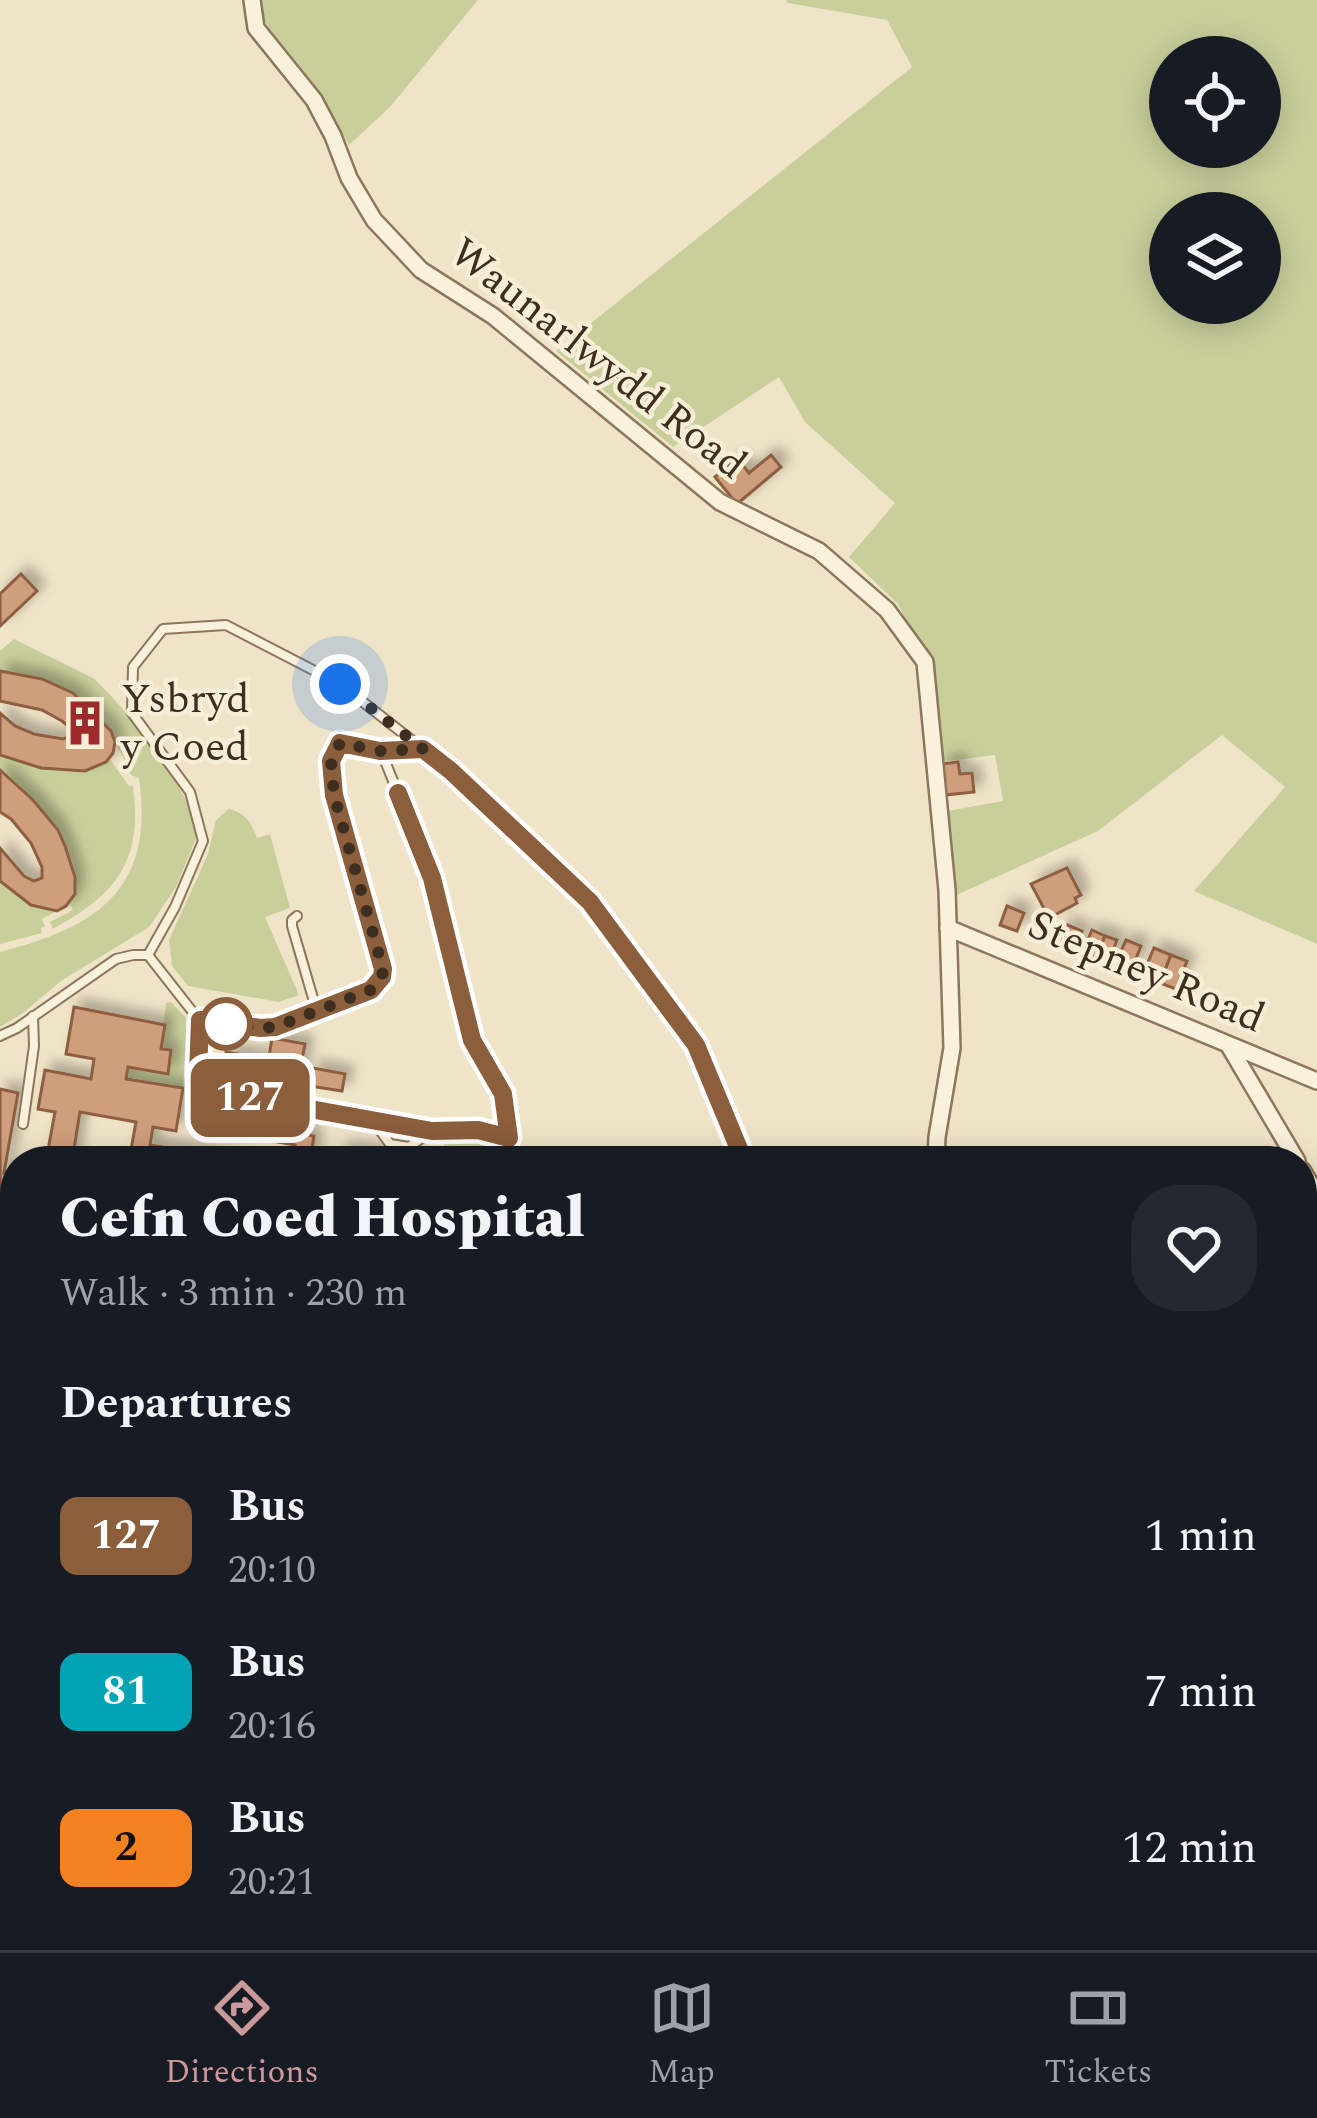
<!DOCTYPE html>
<meta charset="utf-8">
<style>
body{margin:0;font-family:Spectral,serif;background:#242831;color:#f1f3f6;height:100vh;display:flex;flex-direction:column;font-size:45px;white-space:nowrap}
*{box-sizing:border-box;margin:0}
p{font-size:39px;color:#9ea1a6}
.icon{flex:none;width:66px;height:66px;fill:none;stroke:currentColor;stroke-width:2;stroke-linecap:round;stroke-linejoin:round}
.map{position:relative;flex:1;overflow:hidden}
.side{position:absolute;left:0px;top:1146px;width:1317px;height:804px;display:flex;flex-direction:column;background:#171b24;border-radius:48px 48px 0 0;box-shadow:0 6px 30px #0003}
.side>*{flex:none}
.badge{padding:0 24px;border-radius:18px;font-size:42px;line-height:78px}
.tools{position:absolute;left:1149px;top:36px;display:grid;gap:24px}
.tools a{display:grid;place-items:center;width:132px;height:132px;border-radius:50%;background:#171b24;box-shadow:0 6px 30px #0003;font-size:60px}
.you{position:absolute;width:60px;height:60px;margin:-30px;border:9px solid #fff;border-radius:50%;background:#1a73e8;box-shadow:0 0 0 18px #1a73e833}
.map>.badge{position:absolute;translate:-50% -50%;box-shadow:0 0 0 6px #fff}
h2{padding:0 60px;font-size:45px;line-height:108px}
.round{display:grid;place-items:center;flex:none;width:126px;height:126px;border-radius:48px;background:#242831}
.summary{display:flex;align-items:center;justify-content:space-between;height:204px;padding:0 60px}
h1{font-size:57px;font-weight:800;line-height:90px}
ul{padding:0;list-style:none}
li{display:flex;align-items:center;gap:36px;height:156px;padding:0 60px}
li div{flex:1}
li b{display:block;font-size:45px}
li em{font-style:normal}
li .badge{min-width:132px;font-weight:700;text-align:center}
.menu{display:flex;justify-content:space-around;align-items:center;height:168px;border-top:3px solid #363941;background:#171b24;font-size:33px;color:#9ea1a6}
.menu a{display:grid;justify-items:center;gap:6px}
.menu .selected{color:#cc999b}
.map>svg:first-child{display:block}
.green{fill:#c9cf9b;fill-rule:evenodd}
.building{fill:#cf9f7d;stroke:#8d5f41;stroke-width:3;filter:url(#shadow)}
.lines{fill:none;stroke-linecap:round;stroke-linejoin:round}
.service-casing{stroke:#8d765c;stroke-width:12}
.minor-casing{stroke:#8d765c;stroke-width:20}
.primary-casing{stroke:#5b4430;stroke-width:28}
.service{stroke:#faf1dc;stroke-width:8}
.minor{stroke:#faf1dc;stroke-width:15}
.primary{stroke:#f3d9a0;stroke-width:24}
.line-casing{stroke:#fff;stroke-width:27}
.line{stroke:#8b5e3c;stroke-width:18}
.walk{stroke:#3d2e20;stroke-width:12;stroke-dasharray:0 21.6}
.stop-dot{fill:#fff;stroke:#8b5e3c;stroke-width:6}
.labels{text-anchor:middle;dominant-baseline:central;stroke-width:9;stroke-linejoin:round;paint-order:stroke}
.street-label{font-size:42px;fill:#3d2e20;stroke:#f7eed8}
.poi-label{font-size:42px;fill:#3d2e20;stroke:#f7eed8;text-anchor:start}
</style>
<div class="map">
<svg width="1317" height="1950" viewBox="0 0 1317 1950">
<defs>
<filter id="shadow"><feDropShadow dx="8" dy="-8" stdDeviation="6" flood-color="#0004"/></filter>
</defs>
<rect width="100%" height="100%" fill="#f0e4c8"/>
<g class="green">
<path d="M259 0H478L390 107 349 145C340 129 331 111 319 96 295 64 266 41 259 0Z"/>
<path d="M786 0H1317V944L1194 891 1285 787 1222 735 1098 831 952 897 942 812 1003 801 995 755 940 762 927 662 898 604 849 557 895 503 805 422 779 377 673 447 556 351 912 67 887 20 788 3ZM1170 57H1260V147H1170ZM1170 213H1260V303H1170Z"/>
<path d="M14 639 93 678C123 705 160 755 181 791 189 805 192 821 197 836L176 887 149 927 61 981 23 1013 0 1027V952C99 927 155 888 139 778L131 775C104 709 71 681 0 671V651Z"/>
<path d="M0 755C34 767 78 783 109 758L129 786H133C143 861 117 894 53 929L50 922 73 910 69 902C97 866 30 789 0 770Z"/>
<path d="M229 809C246 813 251 822 257 838L270 834 290 908 265 917 299 995 279 1002 188 986 172 966 169 940 208 854 216 820Z"/>
<path d="M0 881 31 905 57 911 42 919 45 926 41 928 42 933 0 944Z"/>
<path d="M171 1002 191 1023 187 1025 183 1088 126 1079 128 1067 161 1049 166 1003Z"/>
<path d="M447 1135C474 1135 498 1132 508 1161H443L442 1152Z"/>
</g>
<g class="building">
<path d="M771 455 781 467 737 504 715 477 732 463 737 468 742 464 749 473Z"/>
<path d="M21 574 37 591 0 626V594Z"/>
<path d="M0 671 42 679 73 693 111 731 115 742 113 753 106 762 85 771 41 768 0 755V713L15 726 34 734 63 739 76 733 62 721 42 710 0 701Z"/>
<path d="M958 762 960 774 972 773 974 792 945 795 942 764Z"/>
<path d="M0 770 33 800 58 830 65 846 75 877V894L66 906 57 911 31 905 0 881V848L24 876 34 881 42 878V867L31 843 11 819 0 812Z"/>
<path d="M1067 868 1081 895 1075 898 1077 903 1049 918 1031 884Z"/>
<path d="M1007 906 1024 913 1017 931 1000 925Z"/>
<path d="M1065 924 1082 931 1075 949 1058 942Z"/>
<path d="M1092 930 1105 936 1096 958 1082 953Z"/>
<path d="M1105 936 1117 940 1108 963 1096 958Z"/>
<path d="M1126 940 1141 946 1131 971 1115 964Z"/>
<path d="M1154 948 1171 955 1160 983 1142 976Z"/>
<path d="M1171 955 1187 961 1176 989 1160 983Z"/>
<path d="M74 1007 165 1025 161 1049 171 1050 168 1074 128 1067 126 1079 183 1088 176 1131 153 1127 150 1145 246 1161H129L136 1122 80 1112 72 1161H46L55 1112 38 1109 45 1070 91 1079 94 1059 66 1054Z"/>
<path d="M272 1038 305 1044 301 1065 294 1064V1066L300 1067 297 1082 275 1078 277 1066 286 1067 287 1060 269 1057Z"/>
<path d="M226 1052 264 1058 260 1085 222 1079Z"/>
<path d="M313 1068 345 1074 342 1091 310 1086Z"/>
<path d="M0 1089 18 1093 4 1173 15 1175V1203L0 1200Z"/>
<path d="M197 1096 301 1114 297 1133 314 1136 310 1161H292L295 1145 192 1127Z"/>
<path d="M342 1150 426 1161H340Z"/>
<path d="M15 1259V1370L0 1368V1292L9 1293Z"/>
</g>
<g class="lines">
<g class="service-casing">
<g id="service">
<path d="M381 751 432 878 452 969 472 1040 503 1094 513 1161"/>
<path d="M297 916 292 920V926L317 1012"/>
<path d="M148 955 175 907 203 841 190 792 132 713 133 667 163 629 226 625 340 684 451 771 590 902 696 1045 744 1161"/>
<path d="M148 955 199 1020 198 1074 208 1085 221 1093 432 1131 478 1130 509 1138"/>
<path d="M199 1020 261 1029 275 1027 371 990 382 977 383 969 334 795 330 761 341 743 381 751 422 749"/>
<path d="M0 1036 17 1028 116 959 133 955H148"/>
<path d="M373 1121 390 1144 409 1147 430 1132"/>
<path d="M23 1124 34 1046 33 1016"/>
<path d="M0 1481 15 1484"/>
<path d="M714 1950C756 1942 798 1948 839 1935"/>
</g>
</g>
<g class="minor-casing">
<g id="minor">
<path d="M252 0 256 28 314 100 333 136 349 178 374 220 421 270 493 316 720 502 819 551 887 610 925 662 947 890 952 1048 937 1137 936 1161"/>
<path d="M948 928 1317 1081"/>
<path d="M1229 1046 1297 1161"/>
<path d="M1302 1170 1317 1195"/>
<path d="M1302 1793 1317 1788"/>
<path d="M1302 1872 1317 1883"/>
</g>
</g>
<g class="primary-casing">
<g id="primary">
<path d="M1302 1740 1317 1734"/>
<path d="M1033 1950 1044 1935"/>
</g>
</g>
<use href="#service" class="service"/>
<use href="#minor" class="minor"/>
<use href="#primary" class="primary"/>
</g>
<g class="lines">
<g class="line-casing">
<path id="line" d="M398 793 432 878 472 1040 503 1094 509 1138 478 1130 432 1131 221 1093 208 1085 198 1074 200 1020 261 1028 275 1027 371 990 382 977 383 969 334 795 331 761 340 743 380 751 423 749 451 771 590 902 696 1045 744 1161"/>
</g>
<use href="#line" class="line"/>
<path class="walk" d="M226 1024 261 1028 275 1027 371 990 382 977 383 969 334 795 331 761 340 743 380 751 423 749 340 684"/>
</g>
<defs>
<g id="building-bare" transform="scale(3.6)"><path d="M-4-6H4V6H1V3H-1V6H-4ZM-2.5-4.3h1.7v1.8h-1.7ZM.8-4.3h1.7v1.8H.8ZM-2.5-1h1.7V.8h-1.7ZM.8-1h1.7V.8H.8Z" fill="#9e2a2b" stroke="#f7eed8" stroke-width="2.5" paint-order="stroke"/></g>
</defs>
<g fill-rule="evenodd">
<use href="#building-bare" x="85" y="723"/>
</g>
<circle class="stop-dot" cx="226" cy="1024" r="24"/>
<g class="labels">
<g class="street-label">
<text transform="translate(598 359) rotate(38)">Waunarlwydd Road</text>
<text transform="translate(1146 972) rotate(23)">Stepney Road</text>
</g>
<g class="poi-label">
<text x="121" y="699">Ysbryd<tspan x="121" dy="48">y Coed</tspan></text>
</g>
</g>
</svg>
<div class="tools">
<a><svg class="icon" aria-label="locate" viewBox="0 0 24 24"><circle cx="12" cy="12" r="6"/><path d="M12 2v4M12 18v4M2 12h4M18 12h4"/></svg></a>
<a><svg class="icon" aria-label="layers" viewBox="0 0 24 24"><path d="M12 4l9 5-9 5-9-5zM3 14l9 5 9-5"/></svg></a>
</div>
<div class="you" style="left:340px;top:684px"></div>
<b class="badge" style="left:250px;top:1098px;background:#8b5e3c;color:#fff">127</b>
<section class="side">
<div class="summary"><div><h1>Cefn Coed Hospital</h1><p>Walk · 3 min · 230 m</p></div><a class="round"><svg class="icon" aria-label="heart" viewBox="0 0 24 24"><path d="M12 20l-8-8c-3-5 5-10 8-4 3-6 11-1 8 4z"/></svg></a></div>
<h2>Departures</h2>
<ul>
<li><span class="badge" style="background:#8b5e3c;color:#fff">127</span><div><b>Bus</b><p>20:10</p></div><em>1 min</em></li>
<li><span class="badge" style="background:#00a3b4;color:#fff">81</span><div><b>Bus</b><p>20:16</p></div><em>7 min</em></li>
<li><span class="badge" style="background:#f58220;color:#111">2</span><div><b>Bus</b><p>20:21</p></div><em>12 min</em></li>
</ul>
</section>
</div>
<nav class="menu">
<a class="selected"><svg class="icon" aria-label="directions" viewBox="0 0 24 24"><path d="M12 3l9 9-9 9-9-9zM9 14v-3h6M13 9l2 2-2 2"/></svg>Directions</a>
<a><svg class="icon" aria-label="map" viewBox="0 0 24 24"><path d="M3 6l6-2 6 2 6-2v14l-6 2-6-2-6 2zM9 4v14M15 6v14"/></svg>Map</a>
<a><svg class="icon" aria-label="tickets" viewBox="0 0 24 24"><path d="M3 7h18v10H3zM15 7v10"/></svg>Tickets</a>
</nav>
